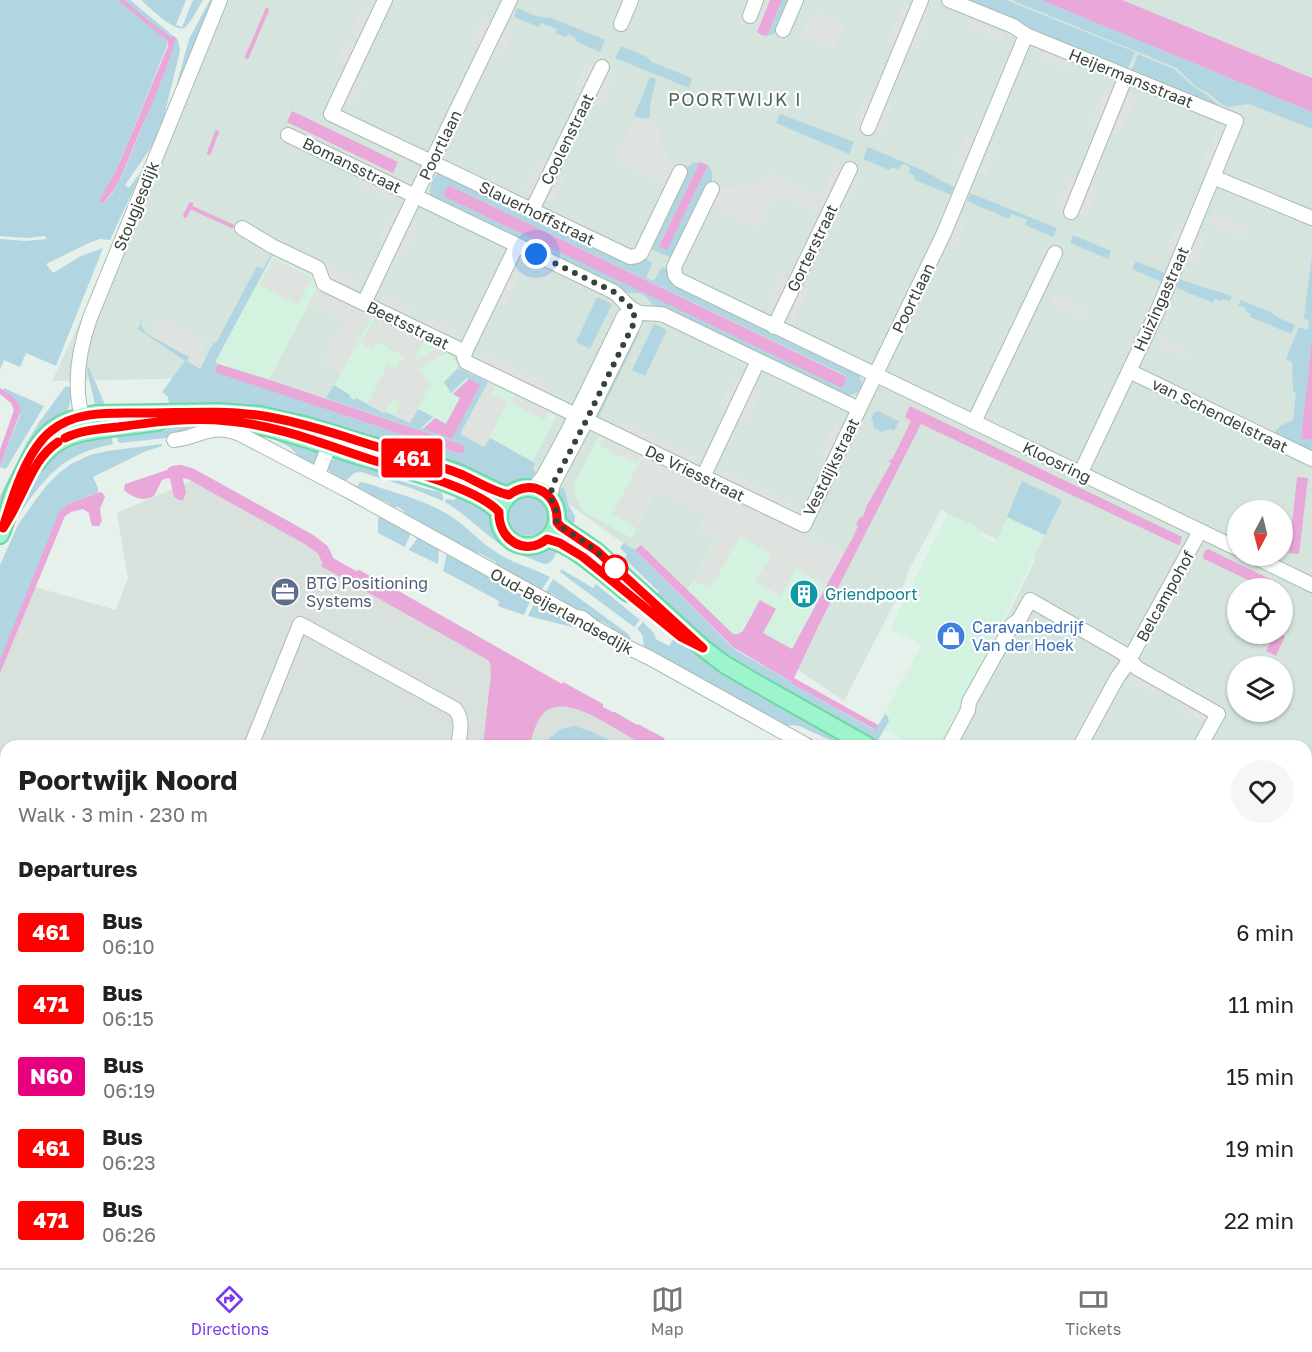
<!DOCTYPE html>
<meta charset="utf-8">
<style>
body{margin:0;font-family:"Golos Text",sans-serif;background:#f6f6f6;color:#202124;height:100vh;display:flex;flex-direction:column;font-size:22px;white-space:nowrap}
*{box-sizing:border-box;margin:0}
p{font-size:20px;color:#757577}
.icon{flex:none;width:33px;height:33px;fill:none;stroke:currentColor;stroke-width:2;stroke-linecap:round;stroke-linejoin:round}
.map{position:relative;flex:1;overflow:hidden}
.drawer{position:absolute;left:0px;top:740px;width:1312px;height:530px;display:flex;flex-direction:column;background:#fff;border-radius:18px 18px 0 0;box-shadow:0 2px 4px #0004}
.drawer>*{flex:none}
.badge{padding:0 12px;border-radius:4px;font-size:21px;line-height:39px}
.needle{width:39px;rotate:187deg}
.controls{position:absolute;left:1227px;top:500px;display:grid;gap:12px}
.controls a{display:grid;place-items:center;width:66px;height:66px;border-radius:50%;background:#fff;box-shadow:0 2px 4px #0004;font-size:30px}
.you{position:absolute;width:30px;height:30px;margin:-15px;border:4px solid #fff;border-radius:50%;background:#1a73e8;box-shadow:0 0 0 9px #1a73e833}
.map>.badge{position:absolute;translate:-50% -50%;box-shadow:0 0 0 3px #fff}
h2{padding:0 18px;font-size:22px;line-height:54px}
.round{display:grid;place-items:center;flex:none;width:63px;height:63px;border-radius:32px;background:#f6f6f6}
.overview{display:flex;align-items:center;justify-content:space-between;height:102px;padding:0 18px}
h1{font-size:28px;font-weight:700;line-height:45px}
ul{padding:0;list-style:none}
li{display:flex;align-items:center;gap:18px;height:72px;padding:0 18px}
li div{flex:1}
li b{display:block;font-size:22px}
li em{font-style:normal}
li .badge{min-width:66px;font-weight:700;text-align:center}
.dock{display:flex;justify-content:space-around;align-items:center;height:84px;border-top:2px solid #e0e0e0;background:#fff;font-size:16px;color:#757577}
.dock a{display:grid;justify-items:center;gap:3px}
.dock .on{color:#7c3aed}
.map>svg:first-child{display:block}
.residential{fill:#d5e5dd;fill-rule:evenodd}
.commercial{fill:#d3f2df}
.industrial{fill:#d8e1db}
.green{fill:#b2d5e2;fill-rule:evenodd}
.parking{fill:#dee3e0}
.water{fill:#e9a7da}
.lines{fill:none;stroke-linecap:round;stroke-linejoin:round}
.stream{stroke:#e9a7da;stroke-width:4}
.canal{stroke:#e9a7da;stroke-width:12}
.minor-casing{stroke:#aabcb2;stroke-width:16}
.major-casing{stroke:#6dd8a5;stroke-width:20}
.minor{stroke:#fff;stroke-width:14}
.major{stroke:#9cf5cc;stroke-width:16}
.line-casing{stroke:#fff;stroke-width:14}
.line{stroke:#f00;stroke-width:9}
.walk{stroke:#36433c;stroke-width:6;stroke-dasharray:0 10.8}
.stop-dot{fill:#fff;stroke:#f00;stroke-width:3}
.labels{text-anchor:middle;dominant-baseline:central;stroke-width:4.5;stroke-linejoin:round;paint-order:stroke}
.street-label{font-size:16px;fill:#36433c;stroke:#fff}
.service-label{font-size:16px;fill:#4e5e75;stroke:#fff;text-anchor:start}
.culture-label{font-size:16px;fill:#0d838f;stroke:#fff;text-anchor:start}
.shop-label{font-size:16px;fill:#366cbe;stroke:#fff;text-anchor:start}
.neighbourhood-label{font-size:18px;letter-spacing:1.5px;fill:#4e6558;stroke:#fff}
</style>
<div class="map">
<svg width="1312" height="1268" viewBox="0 0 1312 1268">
<rect width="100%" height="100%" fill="#e6f1ec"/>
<path class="residential" d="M227 0H1312V915L1307 919 1306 746 943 745 1035 560 941 510 909 570 905 582 844 701 794 667 515 465 217 378 52 381 195 78ZM1238 510H1282V555H1238ZM1238 588H1282V633H1238ZM1238 666H1282V711H1238Z"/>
<g class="commercial">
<path d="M272 256 312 275 317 289 269 379 218 364 215 362Z"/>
<path d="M372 316 438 348 445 354 448 353 456 362 458 368 557 416 532 462 489 438 452 439 327 398Z"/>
<path d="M599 436 668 469 632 538 584 512 575 497 574 486 576 480Z"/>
<path d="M735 502 844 553 792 650 763 633 776 609 760 600 743 631 738 634 734 635 731 633 687 590Z"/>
<path d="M948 514 978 527 983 537 996 543 1007 517 1045 535 941 745H913L878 726 922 644 890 629Z"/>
</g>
<path class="industrial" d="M191 481 315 548 340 574 659 745 6 746V1263H1306L1307 1097 1312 1100V1268H0V624L17 582 116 610 128 578 117 513Z"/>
<g class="green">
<path d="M0 0H130L178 40 180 51 163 121 156 140 125 185 129 188 143 169 110 240 100 239 91 242 46 264 53 273 81 256 103 248 56 366 26 353 20 367 4 360 0 369V239L26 241 47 239 45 236 27 238 0 236ZM159 33 170 37 169 61 163 77 122 176 112 194 103 203 99 200 116 171 167 46V40Z"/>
<path d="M141 0H186L176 25 182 27 193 0H203C199 6 190 25 184 28 174 32 148 6 141 0Z"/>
<path d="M210 0H214L178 88 176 87 189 39Z"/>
<path d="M782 0H791C786 13 782 34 767 36Z"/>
<path d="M964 0H1006L1135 52 1127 71 1040 35Z"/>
<path d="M1012 0H1041L1312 112V129L1249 104 1228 107 1223 105 1207 92 1196 87 1177 68Z"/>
<path d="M517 8 536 16 552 18 605 40 600 52 575 41 576 38 568 34 566 37 556 33 557 29 541 23 539 27 514 17Z"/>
<path d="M621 46 647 57 652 62 692 78 689 88 615 58Z"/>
<path d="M1138 54 1174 69 1194 87 1207 95 1220 106 1221 107 1219 108 1131 72Z"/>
<path d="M650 77 656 79 650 105V117L641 119 634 116Z"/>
<path d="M780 114 854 142 849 154 776 123Z"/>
<path d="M868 147 920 169 954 187 951 195 915 180 914 175 909 173 910 169 908 166 905 164 901 165 899 169 892 168 889 170 863 159Z"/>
<path d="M700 162 659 245 667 249 708 165 712 171V181L674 259 649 248 687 168 692 163Z"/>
<path d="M440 171 650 261 652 264 646 277 654 281 661 268 663 267 670 271 858 372 862 384 858 392 848 396 847 398 653 305C645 294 642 292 629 293L429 198C431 185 430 181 440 171ZM448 185 847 376 842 387 443 196Z"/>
<path d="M970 193 1057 228 1053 237 1025 225 1027 220 1012 214 1009 219 967 201Z"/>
<path d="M1073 235 1111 251 1108 259 1070 243Z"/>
<path d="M271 255 272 256 215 362 218 364 214 372 460 454 465 451V447L463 445 326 398 334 385 350 395V397L354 400 356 398 384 413 385 412 410 422 418 409 433 417 421 428 452 439 480 385 467 378 451 393 444 382 458 368 488 382 461 434 484 447 490 438 535 463 533 470 539 475 515 486 493 487 333 429 170 410 168 397 162 392 185 361 138 329 143 317 141 325 146 333 189 357 200 368 214 342 216 343 257 266 263 269Z"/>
<path d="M1312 255V339L1301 439 1312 440V452L1273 434 1280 426 1293 420 1296 393 1293 391 1292 362 1286 359 1299 327 1308 330 1309 321 1304 318Z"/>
<path d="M1136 261 1165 273 1162 282 1132 269Z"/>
<path d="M1180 279C1197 286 1215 290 1232 296L1230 301 1222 299 1221 301 1215 299 1213 303 1177 288Z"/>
<path d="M597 297 612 304 590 349 576 342Z"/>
<path d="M1241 300 1270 312 1281 319 1295 325 1291 334 1250 317 1251 314 1245 311 1246 308 1238 305Z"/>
<path d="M654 324 667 330 645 376 632 370Z"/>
<path d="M635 329 640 332 599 416 594 413Z"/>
<path d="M88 366 101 395 106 408H96L88 375 87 367Z"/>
<path d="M65 387 67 386 70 388C72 396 70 403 68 410L0 517V496L27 442 40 421Z"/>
<path d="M4 388 44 406 6 469 0 467V466L20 415 11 396 3 390Z"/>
<path d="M878 411 899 421 894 431 890 429 882 432 874 428 873 421 871 420 874 412Z"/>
<path d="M204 424H213L184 436 120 443 118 442 117 433Z"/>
<path d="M247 427 309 444 317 451V460L312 464C297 460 299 454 289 447 286 445 263 434 259 433 256 433 253 434 250 433Z"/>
<path d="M111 432 113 444C57 455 42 482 11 526L38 472 44 461 56 449Z"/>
<path d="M162 444V446L146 451 93 477 98 488V493L70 503 20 612 0 660V565L18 525 34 502 47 485 59 473 71 464 90 455 107 451Z"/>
<path d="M339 456 348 457 385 475V476L426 489 441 492 443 496V501L411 488 361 472 354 473 345 482C331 475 319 466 339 456Z"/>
<path d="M1022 481 1062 500 1045 535 1007 517Z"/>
<path d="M360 482C369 483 378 487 387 490 410 497 435 505 455 519 470 530 482 544 499 554 515 564 533 568 550 577L541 591 497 567 496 562 479 553 474 555 405 516V512L398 507H393L390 504 378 498 375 500 356 489Z"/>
<path d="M562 487 565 490 568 504 575 516V520L570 528 563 513H561L558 502V491Z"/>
<path d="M458 493C465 496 478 499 484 505 490 512 494 522 497 530 508 557 534 549 555 547L558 549C555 555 553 564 544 564 528 558 512 552 497 542 479 529 464 513 445 502L446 499 454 500 457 497Z"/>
<circle cx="528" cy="517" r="19"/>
<path d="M383 517 411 533 405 547 378 533V518Z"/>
<path d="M418 537 439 548 438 564 409 550Z"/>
<path d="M624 543 635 550 730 645 737 651 792 682V684L875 730 885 714 888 717 889 721 878 740 874 741 763 680 722 653 657 594 659 592 624 558 627 555 620 548Z"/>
<path d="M447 553 531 599 524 615 498 606 499 601 443 571Z"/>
<path d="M561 569 593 588 596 584 640 620 634 627 560 572Z"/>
<path d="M553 579 627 633 631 638 630 640 612 630 610 626 601 621H594L565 605 562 600 552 594 545 593Z"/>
<path d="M535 601 587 630H584L528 616Z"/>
<path d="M643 622 654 633 656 639 669 646 674 638 684 643 710 663 857 745H841L799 726 792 725 786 727 644 647 642 634 637 629Z"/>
<path d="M574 726 590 731 619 745H540L561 729Z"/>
<path d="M0 820 6 824V885L0 896Z"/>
<path d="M0 1020 6 1024V1071L0 1082Z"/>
<path d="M1306 1034 1312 1038V1097L1307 1094Z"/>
</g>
<g class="parking">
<path d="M903 3 910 6 894 43 887 40Z"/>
<path d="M363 6 372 10 359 38 350 34Z"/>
<path d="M817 12 846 24 835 49 802 35 810 15 815 17Z"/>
<path d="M924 12 931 14 916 51 909 48Z"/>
<path d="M482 19 489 22 478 48 470 45Z"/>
<path d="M968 20 1004 35 1001 42 965 27Z"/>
<path d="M506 29 513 32 501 58 493 54Z"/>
<path d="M347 39 356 43 346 65 337 61Z"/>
<path d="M1043 50 1070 62 1067 69 1040 57Z"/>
<path d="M587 61 595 65 581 94 573 91Z"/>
<path d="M608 71 615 74 600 106 593 103Z"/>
<path d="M356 76 364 80 351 107 343 103Z"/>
<path d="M1107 85 1114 89 1098 127 1091 123Z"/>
<path d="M866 94 873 97 861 125 854 122Z"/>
<path d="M1128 94 1136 97 1120 135 1112 132Z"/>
<path d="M886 103 893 106 882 133 875 130Z"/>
<path d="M636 117 643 119 644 122 656 119 662 145 668 156 675 166 666 185 615 162Z"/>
<path d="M1216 130 1224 133 1208 171 1200 168Z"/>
<path d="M966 136 973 139 962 167 955 164Z"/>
<path d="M990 145 997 148 986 176 979 173Z"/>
<path d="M538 162 546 166 532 194 525 190Z"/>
<path d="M836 164 842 167 820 214 813 211Z"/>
<path d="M559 172 567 176 553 204 546 200Z"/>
<path d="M772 173 820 194 811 212 777 196 771 202 757 229 711 207 720 189 730 188V189L731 188 743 187 756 183Z"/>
<path d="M856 174 863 177 848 207 842 204Z"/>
<path d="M1069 178 1077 181 1065 210 1057 206Z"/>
<path d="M365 180 397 196 394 203 362 188Z"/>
<path d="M1090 187 1098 190 1086 218 1078 215Z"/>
<path d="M393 207 401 210 385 242 378 238Z"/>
<path d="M1213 214 1248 228 1244 237 1209 223Z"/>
<path d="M961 216 968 219 956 246 949 243Z"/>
<path d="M412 223 419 226 404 258 396 255Z"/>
<path d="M1177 223 1185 226 1174 253 1166 250Z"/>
<path d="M1199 230 1207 233 1196 262 1188 258Z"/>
<path d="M274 258 312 278 298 305 259 285Z"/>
<path d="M330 267 358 281 355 288 326 274Z"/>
<path d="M513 271 520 275 505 307 497 303Z"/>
<path d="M781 276 788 279 773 310 767 306Z"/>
<path d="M802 286 809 290 794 320 787 317Z"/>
<path d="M317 289 372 316 341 373 322 362 344 321 310 303Z"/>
<path d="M1054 294 1091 312 1086 321 1050 304Z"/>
<path d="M384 295 412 309 409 316 380 302Z"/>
<path d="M376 318 424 341 413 362 438 348 445 354 418 369 431 384 410 423 394 416 400 404 393 399 384 413 367 404 388 364 396 369 404 357 377 342 373 350 361 343Z"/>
<path d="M431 318 459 331 456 338 427 325Z"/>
<path d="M161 319 206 343 200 354 206 357 200 369 187 361 189 357 151 336Z"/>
<path d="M1162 338 1192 353 1188 361 1158 346Z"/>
<path d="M481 352 553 387 550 394 477 360Z"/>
<path d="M733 376 741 380 725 412 718 408Z"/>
<path d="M488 382 496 386 492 394 508 402 484 447 460 434Z"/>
<path d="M754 387 762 390 747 422 739 419Z"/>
<path d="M515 395 549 412 545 420 511 403Z"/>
<path d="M624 422 697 457 693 464 620 429Z"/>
<path d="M834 425 842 428 827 460 819 457Z"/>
<path d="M603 438 641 456 637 464 599 446Z"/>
<path d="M643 456 844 553 826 585 796 569 781 596 755 582 772 554 740 536 710 589 693 580 716 539 698 530 705 516 656 491 637 528 612 514Z"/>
<path d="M722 469 798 505 795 512 719 476Z"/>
<path d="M1134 674 1158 687 1153 695 1129 682Z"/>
<path d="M1106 679 1110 682 1074 745 1069 746Z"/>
<path d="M1181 700 1204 713 1200 721 1177 708Z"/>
<path d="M6 885V1013L2 1021 0 1020V896Z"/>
</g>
<g class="water">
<path d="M770 0H782L767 36 761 35 757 32Z"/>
<path d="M1041 0H1122L1312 78V112Z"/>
<path d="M162 30 170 37 174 36 177 39 175 40C166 75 150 108 136 141 126 163 121 186 103 203L99 200 116 171 168 46 167 40 159 33Z"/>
<path d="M292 111 398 162 393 173 287 122Z"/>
<path d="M700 162 708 165 667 250 659 246Z"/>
<path d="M448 185 847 377 842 388 443 196Z"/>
<path d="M1312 339V440L1301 439Z"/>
<path d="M218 364 276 382 463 445 465 447V451L460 454 214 372Z"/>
<path d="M469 379 480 385 452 439 423 429 435 418 446 424 460 398 453 394Z"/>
<path d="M0 388C9 394 19 399 21 410L0 466V450L14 410 11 403 0 394Z"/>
<path d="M910 406 1182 537 1180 545H1178L921 424 819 625 794 678 878 725 876 730 792 684V682L734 648 635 550 641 545 733 634H738L743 631 760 600 776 609 763 633 792 649 853 537 858 526 856 525 860 517H863L866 509H865L891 463 889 461 890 459 892 460 911 421 905 417Z"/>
<path d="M176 467H181L189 471 183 479 186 493 183 500H179L174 497 170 479 168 478 162 480 154 496C143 502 134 498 124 490L125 484Z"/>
<path d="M1297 477 1308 478 1299 554 1289 553Z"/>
<path d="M101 492 105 496C101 510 98 504 102 521L99 526H93L91 524 89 513 83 509 71 512 65 516 0 673V660L59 512 70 503Z"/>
<path d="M1208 549 1280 584 1286 590 1288 599 1283 597 1282 588H1265L1204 559 1203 555 1205 551Z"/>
<path d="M327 555 356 571 359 570 394 589H395L562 684 563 682 603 704V707L613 712H615L637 725 638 724 664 738 666 743 671 745C663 746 651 747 643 744 619 734 565 688 542 715 535 723 533 736 529 745H483L491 674 490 663 488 660 321 566Z"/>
<path d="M1275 633H1278L1285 636 1276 656 1266 651Z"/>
</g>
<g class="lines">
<g class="stream">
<path d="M121 0 162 34"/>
<path d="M247 57 267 10"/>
<path d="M209 153 217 132"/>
<path d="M190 207 232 226"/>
<path d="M185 216 191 204"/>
</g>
<path class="canal" d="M173 472 180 471 191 474 310 540 323 550 329 563 335 566"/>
<g class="minor-casing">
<g id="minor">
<path d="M385 0 331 114 630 257 637 256 641 253 680 172"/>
<path d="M510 0 415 196 614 292C622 298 628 309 638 312 646 315 655 312 664 315L859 409 944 233 1026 35 1013 26 949 0"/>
<path d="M750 16 756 0"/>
<path d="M621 24 631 0"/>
<path d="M783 30 796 0"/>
<path d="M1026 35 1236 121 1158 310 1080 474"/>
<path d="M868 128 921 0"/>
<path d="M288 135 415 196 364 303"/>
<path d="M1213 177 1312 218"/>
<path d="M712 189 674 267 675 275 679 280 1238 549"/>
<path d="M532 210 602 67"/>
<path d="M1071 212 1126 76"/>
<path d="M242 228 272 246 318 268 324 284 465 352 464 357 466 362 804 525 859 409"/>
<path d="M774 327 850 169"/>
<path d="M465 352 517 245"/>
<path d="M1129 371 1312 459"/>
<path d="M974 422 1055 253"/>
<path d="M85 426C72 391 78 352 90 318L220 0"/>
<path d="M174 440C201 437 211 422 240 434L345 489 574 616 582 618 592 626 617 640 625 646 650 658 808 746"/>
<path d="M318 474 332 438"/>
<path d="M703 477 758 361"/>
<path d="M534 488 543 477 568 431 622 320 624 316 634 310 635 321 633 325 586 421 553 484 550 497"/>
<path d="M1251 555 1312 585"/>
<path d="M251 746 300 624 455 709C464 720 460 733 458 746"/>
<path d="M949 746 968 710 969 702 1012 625 1019 620 1030 600 1123 653 1137 668 1218 714 1200 746"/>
<path d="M1080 746 1117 678 1127 664 1200 531"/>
<path d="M1306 855 1312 850"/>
<path d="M1306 1026 1312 1030"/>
<path d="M1306 1224 1312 1227"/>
<path d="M462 1263 470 1268"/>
<path d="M317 1268 320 1263"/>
<path d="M978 1268 980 1263"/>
</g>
</g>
<g class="major-casing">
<g id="major">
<path d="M253 424C289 432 324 445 359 456 393 466 477 487 499 512"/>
<path d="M37 463C56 435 80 432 111 428 127 426 143 424 158 422"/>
<circle cx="528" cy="517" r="29"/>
<path d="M557 522 564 529 596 551 703 648 724 664 751 680 868 746"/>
<path d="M0 535C6 522 9 508 13 495 16 487 21 478 25 470 41 434 57 419 97 414L220 412 260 415 308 426 441 467 461 474 498 492 509 495"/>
<path d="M547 539C572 543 608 577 628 593"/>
<path d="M1306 1000 1312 1004"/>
</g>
</g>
<use href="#minor" class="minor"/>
<use href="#major" class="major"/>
</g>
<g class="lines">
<g class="line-casing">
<path id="line" d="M58 442C36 457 29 480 17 503 13 512 8 520 3 528 12 498 26 451 51 431 76 410 113 413 143 413 181 413 220 410 257 415 287 419 317 428 346 437 370 445 395 452 420 460 434 465 449 469 463 475 478 482 492 491 509 495 532 477 559 494 557 522L560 526 597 551 703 648 681 637 583 557 560 543 547 539C525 557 498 540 499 512 478 488 401 469 369 459 323 444 276 425 228 421 191 417 154 422 118 427 100 429 81 430 65 438"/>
</g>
<use href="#line" class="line"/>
<path class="walk" d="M536 254 614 292 634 310V321L633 325 586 421 553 484 550 497 556 509 557 522 560 526 586 543 615 568"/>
</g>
<defs>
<g id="office-disc" transform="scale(1.5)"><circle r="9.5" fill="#5c6f8a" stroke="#fff"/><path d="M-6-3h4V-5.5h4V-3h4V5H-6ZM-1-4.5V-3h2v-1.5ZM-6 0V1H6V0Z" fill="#fff"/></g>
<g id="building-disc" transform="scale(1.5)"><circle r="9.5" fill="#0f9aa8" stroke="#fff"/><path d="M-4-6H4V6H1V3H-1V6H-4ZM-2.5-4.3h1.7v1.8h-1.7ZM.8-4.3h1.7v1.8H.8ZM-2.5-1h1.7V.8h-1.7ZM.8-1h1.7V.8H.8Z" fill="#fff"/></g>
<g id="shop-disc" transform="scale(1.5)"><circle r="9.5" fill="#3f7fe0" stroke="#fff"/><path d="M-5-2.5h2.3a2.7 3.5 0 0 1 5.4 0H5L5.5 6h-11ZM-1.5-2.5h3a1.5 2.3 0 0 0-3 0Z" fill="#fff"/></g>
</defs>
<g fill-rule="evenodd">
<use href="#office-disc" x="285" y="592"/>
<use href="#building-disc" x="804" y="594"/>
<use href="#shop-disc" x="951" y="636"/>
</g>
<circle class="stop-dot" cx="615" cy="568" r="12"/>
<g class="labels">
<g class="street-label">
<text transform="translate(1131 78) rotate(22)">Heijermansstraat</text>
<text transform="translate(567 139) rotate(-64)">Coolenstraat</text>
<text transform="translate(440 145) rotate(-64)">Poortlaan</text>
<text transform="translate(352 165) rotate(26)">Bomansstraat</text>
<text transform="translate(136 206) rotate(-68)">Stougjesdijk</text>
<text transform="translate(537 213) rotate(26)">Slauerhoffstraat</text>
<text transform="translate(812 248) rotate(-64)">Gorterstraat</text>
<text transform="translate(913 298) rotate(-64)">Poortlaan</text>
<text transform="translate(1161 299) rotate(-66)">Huizingastraat</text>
<text transform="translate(408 325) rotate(26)">Beetsstraat</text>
<text transform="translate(1220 415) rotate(26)">van Schendelstraat</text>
<text transform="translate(1057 462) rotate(26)">Kloosring</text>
<text transform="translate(831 467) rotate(-64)">Vestdijkstraat</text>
<text transform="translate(695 473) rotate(26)">De Vriesstraat</text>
<text transform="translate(1165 596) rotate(-61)">Belcampohof</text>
<text transform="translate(562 611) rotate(29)">Oud-Beijerlandsedijk</text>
</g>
<g class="service-label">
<text x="306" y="583">BTG Positioning<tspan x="306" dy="18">Systems</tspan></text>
</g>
<g class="culture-label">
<text x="825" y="594">Griendpoort</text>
</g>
<g class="shop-label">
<text x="972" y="627">Caravanbedrijf<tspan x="972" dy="18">Van der Hoek</tspan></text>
</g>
<g class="neighbourhood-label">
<text x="735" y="99">POORTWIJK I</text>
</g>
</g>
</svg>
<div class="controls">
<a><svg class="needle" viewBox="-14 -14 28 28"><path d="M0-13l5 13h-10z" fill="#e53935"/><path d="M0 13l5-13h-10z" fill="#757577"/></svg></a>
<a><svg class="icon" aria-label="locate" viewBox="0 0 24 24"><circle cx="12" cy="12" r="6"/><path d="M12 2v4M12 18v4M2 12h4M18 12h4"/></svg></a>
<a><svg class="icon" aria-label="layers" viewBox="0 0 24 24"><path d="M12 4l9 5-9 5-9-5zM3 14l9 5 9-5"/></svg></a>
</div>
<div class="you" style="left:536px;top:254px"></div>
<b class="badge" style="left:412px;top:458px;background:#f00;color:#fff">461</b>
<section class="drawer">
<div class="overview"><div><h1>Poortwijk Noord</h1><p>Walk · 3 min · 230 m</p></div><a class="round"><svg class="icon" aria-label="heart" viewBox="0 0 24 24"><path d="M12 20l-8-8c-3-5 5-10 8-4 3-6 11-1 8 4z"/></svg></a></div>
<h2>Departures</h2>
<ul>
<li><span class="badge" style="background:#f00;color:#fff">461</span><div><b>Bus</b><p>06:10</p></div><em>6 min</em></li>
<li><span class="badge" style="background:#f00;color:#fff">471</span><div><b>Bus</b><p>06:15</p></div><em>11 min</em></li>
<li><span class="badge" style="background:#e6007e;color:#fff">N60</span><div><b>Bus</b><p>06:19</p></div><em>15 min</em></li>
<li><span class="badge" style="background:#f00;color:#fff">461</span><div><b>Bus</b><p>06:23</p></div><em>19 min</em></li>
<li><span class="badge" style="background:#f00;color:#fff">471</span><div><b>Bus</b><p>06:26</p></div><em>22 min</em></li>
</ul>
</section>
</div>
<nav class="dock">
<a class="on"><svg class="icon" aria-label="directions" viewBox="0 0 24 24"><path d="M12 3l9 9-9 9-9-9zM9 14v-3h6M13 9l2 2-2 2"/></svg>Directions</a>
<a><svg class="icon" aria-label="map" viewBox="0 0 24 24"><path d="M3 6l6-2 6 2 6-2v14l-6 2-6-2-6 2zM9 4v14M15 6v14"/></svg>Map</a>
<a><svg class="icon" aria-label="tickets" viewBox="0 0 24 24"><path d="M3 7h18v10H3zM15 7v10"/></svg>Tickets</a>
</nav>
